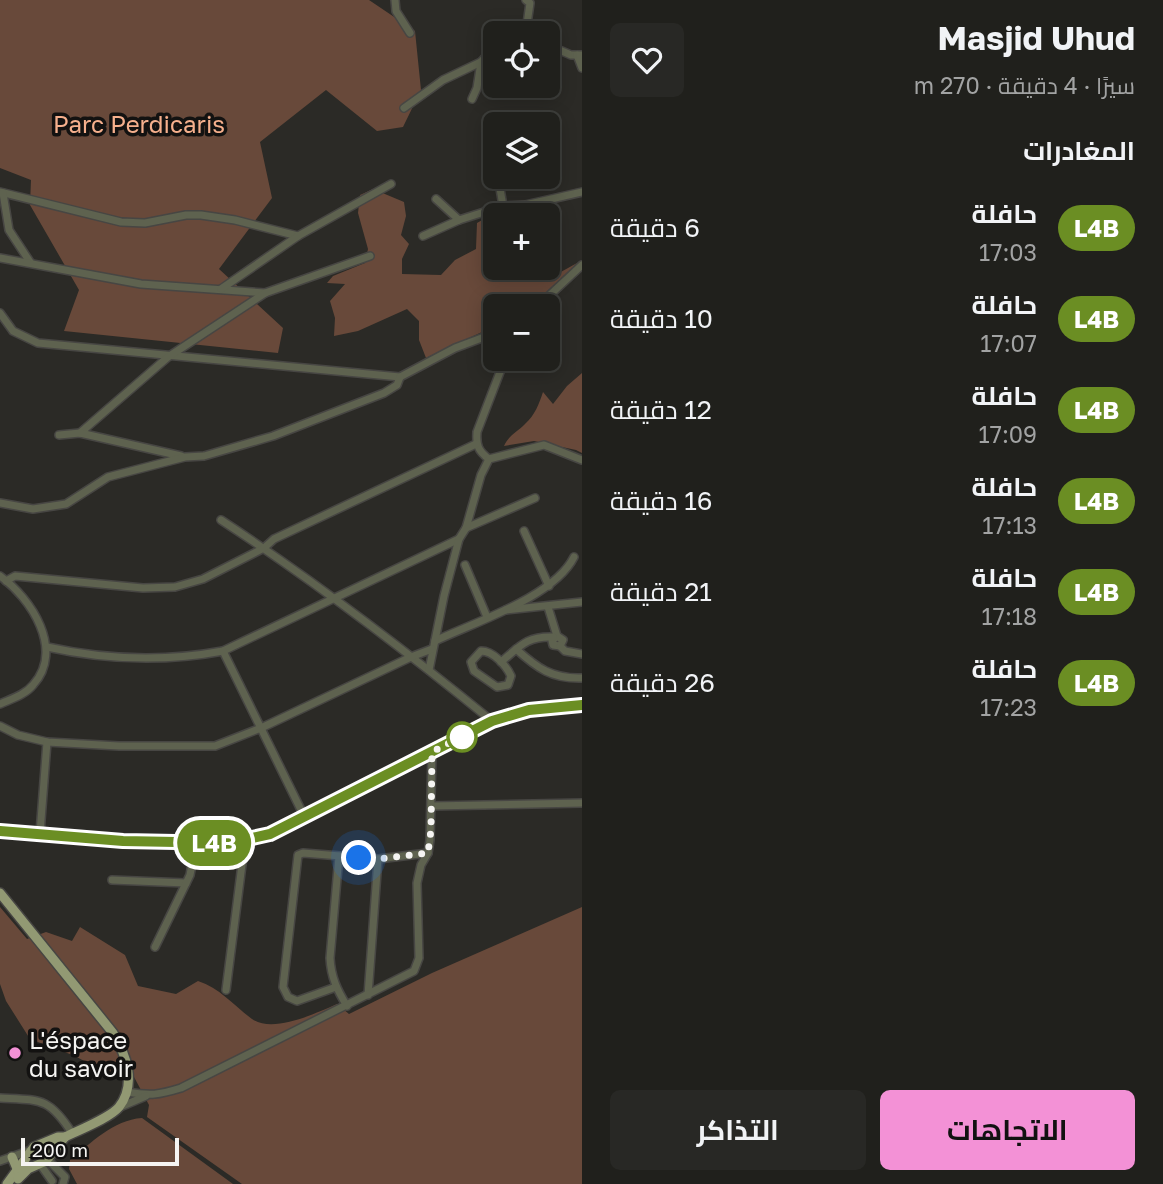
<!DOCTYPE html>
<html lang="ar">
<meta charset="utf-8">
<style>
body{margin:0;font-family:"Golos Text",Cairo,sans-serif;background:#282825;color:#f1f3f6;direction:rtl;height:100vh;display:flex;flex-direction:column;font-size:26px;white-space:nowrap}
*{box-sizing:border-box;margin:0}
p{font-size:23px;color:#a2a3a3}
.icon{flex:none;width:38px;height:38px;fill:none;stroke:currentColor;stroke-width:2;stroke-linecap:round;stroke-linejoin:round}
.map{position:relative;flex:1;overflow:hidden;direction:ltr}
.details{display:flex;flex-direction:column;background:#20201c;width:581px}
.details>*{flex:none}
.badge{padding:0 14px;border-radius:23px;font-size:24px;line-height:46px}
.controls{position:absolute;left:483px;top:21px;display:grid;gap:14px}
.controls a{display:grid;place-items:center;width:77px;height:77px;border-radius:10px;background:#20201c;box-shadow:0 4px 18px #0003,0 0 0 2px #3d3e3b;font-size:35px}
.scale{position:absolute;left:21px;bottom:18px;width:158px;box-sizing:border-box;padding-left:7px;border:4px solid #f5f4f2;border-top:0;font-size:19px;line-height:24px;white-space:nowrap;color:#f5f4f2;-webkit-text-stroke:5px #131211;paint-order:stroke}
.you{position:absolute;width:35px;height:35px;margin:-18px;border:5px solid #fff;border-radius:50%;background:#1a73e8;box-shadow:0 0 0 10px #1a73e833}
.map>.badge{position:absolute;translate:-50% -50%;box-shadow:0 0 0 4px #fff}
h2{padding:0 28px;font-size:26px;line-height:63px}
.round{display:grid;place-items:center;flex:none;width:74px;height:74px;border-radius:10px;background:#282825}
.summary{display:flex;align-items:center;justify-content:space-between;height:119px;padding:0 28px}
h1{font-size:33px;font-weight:700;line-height:52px}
.button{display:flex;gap:14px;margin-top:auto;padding:14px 28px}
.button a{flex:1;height:80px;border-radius:10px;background:#f391d6;color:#111;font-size:28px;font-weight:700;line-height:80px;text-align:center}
.button a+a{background:#282825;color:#f1f3f6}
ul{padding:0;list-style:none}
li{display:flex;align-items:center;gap:21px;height:91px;padding:0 28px}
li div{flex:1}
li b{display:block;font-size:26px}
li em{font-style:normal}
li .badge{min-width:77px;font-weight:700;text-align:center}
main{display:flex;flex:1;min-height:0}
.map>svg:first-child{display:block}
.green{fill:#68493a}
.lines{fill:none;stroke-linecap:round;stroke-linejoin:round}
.minor-casing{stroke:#474643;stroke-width:10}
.major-casing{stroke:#474643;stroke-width:12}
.minor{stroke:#5e624f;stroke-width:7}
.major{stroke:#929973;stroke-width:9}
.line-casing{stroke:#fff;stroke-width:16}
.line{stroke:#6b8e23;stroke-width:10}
.walk{stroke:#f5f4f2;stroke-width:7;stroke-dasharray:0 12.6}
.stop-dot{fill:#fff;stroke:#6b8e23;stroke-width:3.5}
.poi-dot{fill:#f391d6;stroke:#131211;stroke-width:2.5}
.labels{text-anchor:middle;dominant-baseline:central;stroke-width:7;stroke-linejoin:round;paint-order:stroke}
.park-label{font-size:24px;fill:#f6b08d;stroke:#131211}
.poi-label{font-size:24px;fill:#f5f4f2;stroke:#131211;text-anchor:start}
</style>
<main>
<section class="details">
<div class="summary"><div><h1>Masjid Uhud</h1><p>سيرًا · 4 دقيقة · 270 m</p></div><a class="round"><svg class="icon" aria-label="heart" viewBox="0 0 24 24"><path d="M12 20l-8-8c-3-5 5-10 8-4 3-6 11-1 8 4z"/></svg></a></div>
<h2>المغادرات</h2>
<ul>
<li><span class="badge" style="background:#6b8e23;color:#fff">L4B</span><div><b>حافلة</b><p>17:03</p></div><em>6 دقيقة</em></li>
<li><span class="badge" style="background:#6b8e23;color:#fff">L4B</span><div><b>حافلة</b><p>17:07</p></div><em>10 دقيقة</em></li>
<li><span class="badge" style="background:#6b8e23;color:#fff">L4B</span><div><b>حافلة</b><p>17:09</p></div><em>12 دقيقة</em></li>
<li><span class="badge" style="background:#6b8e23;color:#fff">L4B</span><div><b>حافلة</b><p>17:13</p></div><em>16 دقيقة</em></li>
<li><span class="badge" style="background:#6b8e23;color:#fff">L4B</span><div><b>حافلة</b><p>17:18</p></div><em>21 دقيقة</em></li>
<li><span class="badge" style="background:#6b8e23;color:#fff">L4B</span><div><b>حافلة</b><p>17:23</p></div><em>26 دقيقة</em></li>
</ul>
<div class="button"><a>الاتجاهات</a><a>التذاكر</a></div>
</section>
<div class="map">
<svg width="582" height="1184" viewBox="0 0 582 1184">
<rect width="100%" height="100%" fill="#2b2a26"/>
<g class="green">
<path d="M0 0H369L415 31 421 90 403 127 377 131 326 90 260 142 272 198 219 269 283 328 278 353 64 331 79 290 30 205 31 180 0 168Z"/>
<path d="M373 189 404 202 406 216 401 235 409 244 402 259V274L441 275 455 260 476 249 477 223 489 216 495 219V268H545L550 278 577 263 533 306H495V326L426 358 419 340V321L407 309 358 331 334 336 335 318 330 301 345 284 327 283 333 276 365 263 368 249 358 213 360 195Z"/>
<path d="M582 373V453L576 450 534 441 504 446C509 435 517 432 525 424 535 415 539 404 543 392L553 404 567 386Z"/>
<path d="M0 907 27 939 46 932 72 941 80 927 125 955 138 986 176 994 198 981C220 988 233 1005 252 1019 273 1034 316 1013 337 1004L349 1014 432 973 582 907V1184H242L147 1117 149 1105 134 1077 104 1072 75 1056 30 1039 6 1001 0 984Z"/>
<path d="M142 1118 233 1184H77L69 1169 70 1160C91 1143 113 1120 142 1118Z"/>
</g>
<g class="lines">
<g class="minor-casing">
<g id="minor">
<path d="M395 0 396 11 410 33"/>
<path d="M526 0 530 3 527 24 536 33"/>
<path d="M514 33 527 24"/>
<path d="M548 45 571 55H582"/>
<path d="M577 55 582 68"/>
<path d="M472 99 477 88 481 62"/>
<path d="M404 108 443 80 481 62 495 46"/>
<path d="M498 177 503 206"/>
<path d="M0 192 121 222 145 223 186 215H201L235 220 298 236"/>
<path d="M3 193 9 230 30 262"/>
<path d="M436 199 459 220"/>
<path d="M423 236 459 220 503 206 525 205 582 192"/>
<path d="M0 258 141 284 265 293"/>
<path d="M221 289 298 236 391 184"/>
<path d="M538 306 582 265"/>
<path d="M0 313 13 331 38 343 400 377 455 348 495 333"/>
<path d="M80 433 168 357 265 293 370 256"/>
<path d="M59 435 80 433 181 456"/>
<path d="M489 459C478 451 476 445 477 432L505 359"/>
<path d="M0 503 33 509 66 504 108 477 185 457 204 456 273 436 384 393 397 385 400 377"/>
<path d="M221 520C316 582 405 650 492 721"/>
<path d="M466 528 535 498"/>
<path d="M524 531 549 586"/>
<path d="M465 565 487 617"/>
<path d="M0 576C31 598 65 650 33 685 25 695 11 699 0 704"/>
<path d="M6 581 15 576 143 588 175 587 203 579 264 548 274 539 476 444"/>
<path d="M548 607 557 636 563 640 560 646 553 645 552 641 557 636"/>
<path d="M506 610 582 602"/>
<path d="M435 641C475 622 554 597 574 557"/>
<path d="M560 646 565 651 582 654"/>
<path d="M47 647C106 660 164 662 223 651L459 539"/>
<path d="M516 649C537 668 552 679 582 678"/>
<path d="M223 651 305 818"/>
<path d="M481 651C493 651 506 665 511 676L508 685 497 687 474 671 471 662Z"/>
<path d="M501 662C520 646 527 636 553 637"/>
<path d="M429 670 444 596 459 539 466 528 481 475 489 459 544 445 582 460"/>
<path d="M0 726 18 735 47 742 119 746H215L261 728 411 657 432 649"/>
<path d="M431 806 582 803"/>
<path d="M40 833 47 742"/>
<path d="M339 856 330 958C331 977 337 990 347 1006"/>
<path d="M112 880 186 883"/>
<path d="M155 947 190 875 196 843"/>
<path d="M336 987 297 1001 288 997 283 987 298 855 303 853 378 859 428 853"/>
<path d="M226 990 245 841"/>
<path d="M368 995 378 859"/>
<path d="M127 1092C151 1096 158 1095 181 1088L414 971 419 958 417 883 421 865 428 853 430 840 432 752"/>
<path d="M0 1098C40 1100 49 1097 72 1133"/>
<path d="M118 1108 146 1096"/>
<path d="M47 1159 65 1177 63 1184"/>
<path d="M0 1161 31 1150"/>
<path d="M40 1164 52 1181"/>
</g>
</g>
<g class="major-casing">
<g id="major">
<path d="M0 831 123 841 229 843C276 836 316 812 358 791 403 768 447 745 492 721 521 710 551 708 582 706"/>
<path d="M0 893 113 1033C126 1054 137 1084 119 1107 110 1118 79 1130 65 1137H58L34 1147 7 1184"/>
<path d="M12 1157 18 1171"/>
<path d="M18 1179 28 1169 46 1161 65 1137"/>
</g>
</g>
<use href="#minor" class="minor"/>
<use href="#major" class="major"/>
</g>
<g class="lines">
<g class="line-casing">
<path id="line" d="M0 831 123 841 229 843 270 834 492 721 529 710 582 705"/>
</g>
<use href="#line" class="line"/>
<path class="walk" d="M359 858 378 859 428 853 431 830 432 752 467 734 462 737"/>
</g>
<circle class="stop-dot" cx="462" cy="737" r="14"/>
<circle class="poi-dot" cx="15" cy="1053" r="7"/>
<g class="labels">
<g class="park-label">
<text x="139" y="123">Parc Perdicaris</text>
</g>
<g class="poi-label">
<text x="29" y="1039">L'éspace<tspan x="29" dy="28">du savoir</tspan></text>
</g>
</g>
</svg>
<div class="controls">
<a><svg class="icon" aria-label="locate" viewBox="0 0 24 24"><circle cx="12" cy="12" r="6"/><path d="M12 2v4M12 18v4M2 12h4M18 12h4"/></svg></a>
<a><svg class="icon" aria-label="layers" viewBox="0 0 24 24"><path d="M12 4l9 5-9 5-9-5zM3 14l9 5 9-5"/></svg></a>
<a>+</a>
<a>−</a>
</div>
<div class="scale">200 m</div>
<div class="you" style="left:359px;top:858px"></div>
<b class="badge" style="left:214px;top:843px;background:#6b8e23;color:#fff">L4B</b>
</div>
</main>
